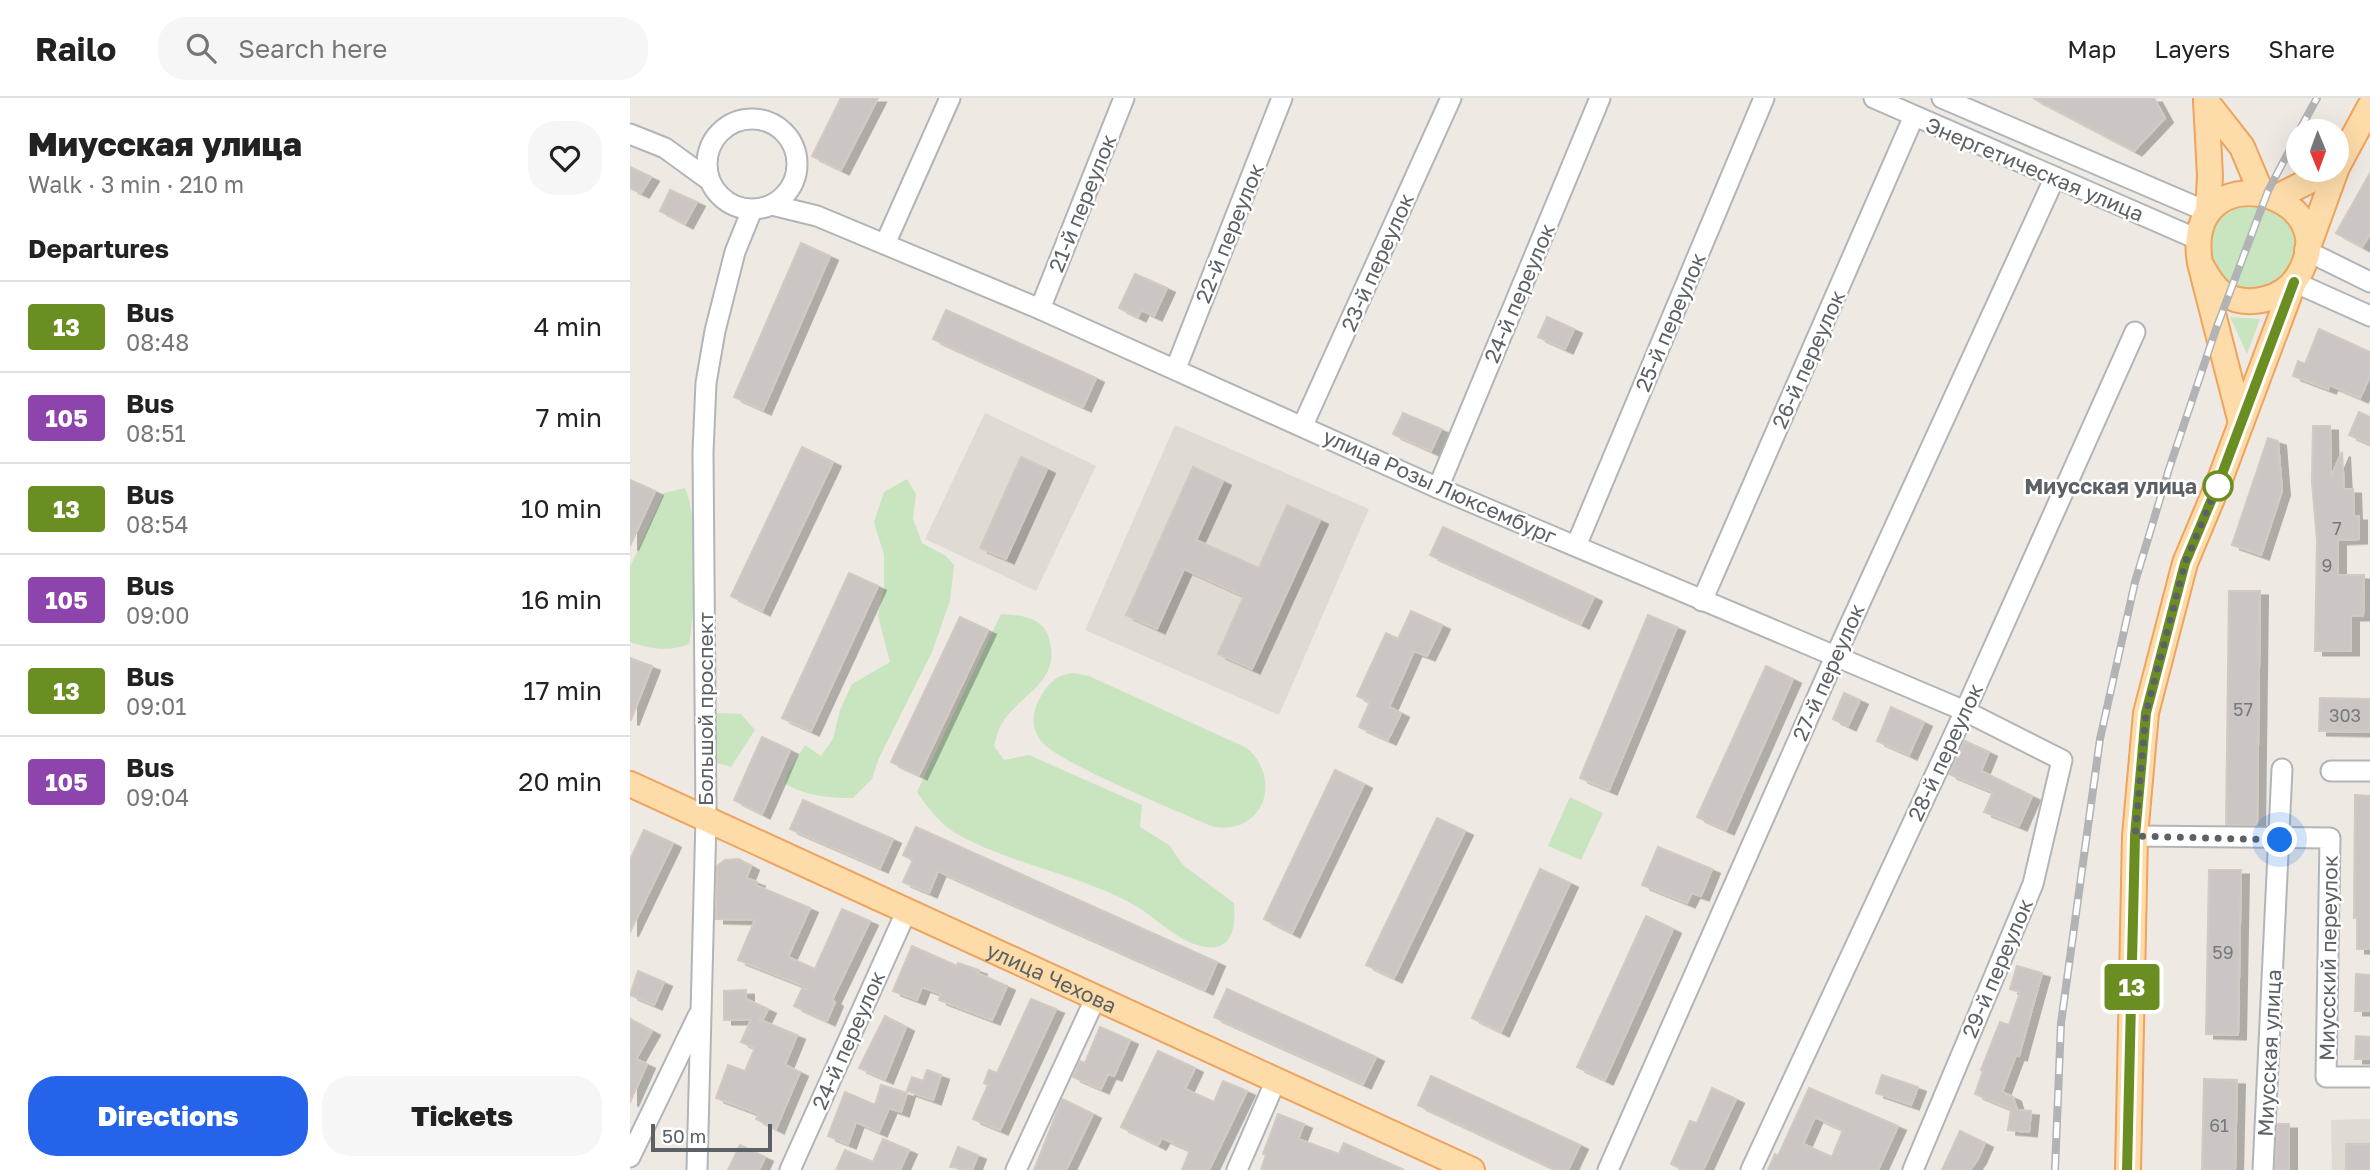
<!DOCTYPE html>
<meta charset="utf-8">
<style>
body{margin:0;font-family:"Golos Text",sans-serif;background:#f6f6f6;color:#222;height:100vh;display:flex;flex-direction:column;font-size:26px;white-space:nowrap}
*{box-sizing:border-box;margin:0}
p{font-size:23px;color:#767676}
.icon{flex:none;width:38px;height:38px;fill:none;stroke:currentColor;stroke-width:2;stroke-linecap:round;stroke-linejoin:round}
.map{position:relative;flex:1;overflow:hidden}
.side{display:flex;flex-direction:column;background:#fff;width:630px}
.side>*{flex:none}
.badge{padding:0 14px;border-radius:5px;font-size:24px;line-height:46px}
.needle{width:46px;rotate:179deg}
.fabs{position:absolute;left:1656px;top:21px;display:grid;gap:14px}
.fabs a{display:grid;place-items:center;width:63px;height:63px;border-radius:50%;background:#fff;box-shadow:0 7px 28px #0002;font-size:35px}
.scale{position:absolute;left:21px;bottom:18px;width:121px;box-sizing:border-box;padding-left:7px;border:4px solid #5b6164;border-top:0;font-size:19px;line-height:24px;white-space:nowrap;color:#5b6164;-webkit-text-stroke:5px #fff;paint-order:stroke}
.you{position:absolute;width:35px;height:35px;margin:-18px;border:5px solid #fff;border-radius:50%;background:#1a73e8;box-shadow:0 0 0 10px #1a73e833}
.map>.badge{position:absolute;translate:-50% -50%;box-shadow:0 0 0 4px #fff}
h2{padding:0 28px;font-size:26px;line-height:63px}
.round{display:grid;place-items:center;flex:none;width:74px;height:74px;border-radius:28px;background:#f6f6f6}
.overview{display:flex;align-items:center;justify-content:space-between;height:119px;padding:0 28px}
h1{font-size:33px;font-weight:800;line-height:52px}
.primary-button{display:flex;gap:14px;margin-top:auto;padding:14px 28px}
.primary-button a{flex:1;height:80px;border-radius:28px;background:#2563eb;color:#fff;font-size:28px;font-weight:800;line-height:80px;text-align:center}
.primary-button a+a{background:#f6f6f6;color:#222}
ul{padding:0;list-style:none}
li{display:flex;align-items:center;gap:21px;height:91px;padding:0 28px;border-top:2px solid #e0e0e0}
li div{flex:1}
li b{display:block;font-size:26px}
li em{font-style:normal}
li .badge{min-width:77px;font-weight:700;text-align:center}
header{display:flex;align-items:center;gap:42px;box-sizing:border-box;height:98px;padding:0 35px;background:#fff;border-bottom:2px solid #e0e0e0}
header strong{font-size:33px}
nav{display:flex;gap:38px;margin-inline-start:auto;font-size:24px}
.search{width:490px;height:63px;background:#f6f6f6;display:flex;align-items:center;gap:18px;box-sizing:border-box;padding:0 24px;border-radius:28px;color:#767676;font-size:26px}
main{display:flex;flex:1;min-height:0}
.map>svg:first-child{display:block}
.education{fill:#e0dad4}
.green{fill:#c9e5c0}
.building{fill:#cbc6c3;stroke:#d2c9c2;stroke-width:2;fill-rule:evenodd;filter:url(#shadow)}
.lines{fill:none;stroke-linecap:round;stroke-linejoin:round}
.minor-casing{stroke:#b1b5b8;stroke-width:23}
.major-casing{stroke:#efa35c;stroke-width:28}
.minor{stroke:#fff;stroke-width:19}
.major{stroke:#fddca9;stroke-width:24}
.rail-casing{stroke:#b2b3b4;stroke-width:8}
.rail{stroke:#fff;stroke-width:5;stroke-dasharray:16;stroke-linecap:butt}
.line-casing{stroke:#fff;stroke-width:16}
.line{stroke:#6b8e23;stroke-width:10}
.walk{stroke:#5b6164;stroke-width:7;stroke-dasharray:0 12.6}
.stop-dot{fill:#fff;stroke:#6b8e23;stroke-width:3.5}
.labels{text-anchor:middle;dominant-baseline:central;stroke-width:5;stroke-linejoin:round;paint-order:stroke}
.number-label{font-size:18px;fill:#777a7c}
.street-label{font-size:21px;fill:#5b6164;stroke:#fff}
.stop-label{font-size:21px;font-weight:bold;fill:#5b6164;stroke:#fff;text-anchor:end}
</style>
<header>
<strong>Railo</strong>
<div class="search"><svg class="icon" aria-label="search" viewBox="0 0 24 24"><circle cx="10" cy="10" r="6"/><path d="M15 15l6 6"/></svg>Search here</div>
<nav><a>Map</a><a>Layers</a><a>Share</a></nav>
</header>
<main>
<section class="side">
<div class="overview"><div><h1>Миусская улица</h1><p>Walk · 3 min · 210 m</p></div><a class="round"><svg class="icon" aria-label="heart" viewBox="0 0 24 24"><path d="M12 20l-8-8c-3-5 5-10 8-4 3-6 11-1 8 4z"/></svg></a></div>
<h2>Departures</h2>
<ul>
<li><span class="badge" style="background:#6b8e23;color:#fff">13</span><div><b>Bus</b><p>08:48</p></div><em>4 min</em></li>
<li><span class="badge" style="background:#8e44ad;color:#fff">105</span><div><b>Bus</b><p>08:51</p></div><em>7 min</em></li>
<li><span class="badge" style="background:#6b8e23;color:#fff">13</span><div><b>Bus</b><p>08:54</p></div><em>10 min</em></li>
<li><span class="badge" style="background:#8e44ad;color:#fff">105</span><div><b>Bus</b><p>09:00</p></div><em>16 min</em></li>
<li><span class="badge" style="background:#6b8e23;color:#fff">13</span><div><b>Bus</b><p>09:01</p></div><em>17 min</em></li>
<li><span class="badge" style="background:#8e44ad;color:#fff">105</span><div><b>Bus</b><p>09:04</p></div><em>20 min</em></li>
</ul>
<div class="primary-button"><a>Directions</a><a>Tickets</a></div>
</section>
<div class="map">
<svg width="1740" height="1072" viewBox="0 0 1740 1072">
<defs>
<filter id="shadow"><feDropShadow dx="8" dy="4.5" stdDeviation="0" flood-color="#0004"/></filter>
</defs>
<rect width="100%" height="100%" fill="#eee9e3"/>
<g class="education">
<path d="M355 315 466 368 406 493 295 441Z"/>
<path d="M545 327 739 411 649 617 455 532Z"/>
<path d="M1740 1021V1072H1702L1701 1022Z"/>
</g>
<g class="green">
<path d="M1634 102 1668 136 1664 168 1641 191 1612 194 1586 180 1574 138 1589 112Z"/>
<path d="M1600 219 1630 221 1617 256Z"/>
<path d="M277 381 286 396 283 421 292 445 316 458 324 467 320 503 302 554 249 660 242 681 223 700C198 700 177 698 155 686L158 675 175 647 191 658 203 641 210 612 222 586 260 564 248 518 254 490V457L244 424 254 394Z"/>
<path d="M55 390C69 419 65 512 59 546 38 554 21 551 0 544V469L34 395Z"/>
<path d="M371 516C388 517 411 518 418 537 434 585 390 594 371 627 367 633 366 642 364 648L374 662 399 657 512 707 510 729 539 747 553 767 604 805C605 819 606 847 585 849 556 852 529 822 506 808 452 777 382 767 327 736 311 727 297 709 287 694Z"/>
<path d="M444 575 459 578 617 650C654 682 632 740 581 728 548 713 428 665 411 643 400 628 402 614 411 598 420 583 428 576 444 575Z"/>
<path d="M87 615 111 616 125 632 101 669 83 664Z"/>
<path d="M940 699 973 715 951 762 918 748Z"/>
</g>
<g class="building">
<path d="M211 0H248L211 72 182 58Z"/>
<path d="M1403 0H1524L1535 20 1504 53Z"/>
<path d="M0 69 21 79 11 95 0 90Z"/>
<path d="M1740 75V136L1732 149 1706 135Z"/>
<path d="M40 92 67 104 55 126 30 113Z"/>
<path d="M171 145 200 158 133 312 104 299Z"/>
<path d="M505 176 537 190 524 218 511 212 508 219 489 210Z"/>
<path d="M316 212 466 280 453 309 303 241Z"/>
<path d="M917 219 944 231 935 251 908 239Z"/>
<path d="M1689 231 1740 254V278L1730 300 1700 287 1698 291 1663 278 1668 263 1675 266Z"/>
<path d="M1729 314 1740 319V346L1719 337Z"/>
<path d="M773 315 811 331 801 353 763 336Z"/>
<path d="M1683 328H1700L1701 379 1712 354 1714 391H1723L1724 418H1729V441L1708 442V477H1734L1733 518H1721V553H1685L1687 442 1682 384Z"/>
<path d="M1638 340 1648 343 1652 393 1631 457 1602 447Z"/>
<path d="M172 349 203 364 132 513 101 498Z"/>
<path d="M391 359 417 371 376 461 350 450Z"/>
<path d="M563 369 593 383 566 442 629 470 657 407 690 422 622 571 588 556 614 498 554 471 527 531 496 517Z"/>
<path d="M0 382 25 393 0 448Z"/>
<path d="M813 429 964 499 951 526 800 457Z"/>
<path d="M219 475 248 488 181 633 152 620Z"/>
<path d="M1599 493H1630L1627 727H1596Z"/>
<path d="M781 513 812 527 797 558 784 553 759 609 771 615 758 642 729 629 740 604 727 598 756 535 768 541Z"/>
<path d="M1018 517 1047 529 979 692 950 680Z"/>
<path d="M330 519 358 532 289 677 261 664Z"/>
<path d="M0 560 22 568 1 622H0Z"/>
<path d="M1136 568 1163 581 1096 732 1067 719Z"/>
<path d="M1214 595 1230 602 1218 628 1203 621Z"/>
<path d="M1690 600 1740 601V634L1689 633Z"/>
<path d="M1261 609 1294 624 1279 657 1247 643Z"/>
<path d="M132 639 160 652 132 716 104 702Z"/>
<path d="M1335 643 1359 654 1351 673 1402 698 1389 728 1354 714 1363 694 1319 676Z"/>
<path d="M705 672 734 686 662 835 634 821Z"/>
<path d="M1725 697 1740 698V851H1727V819L1724 820Z"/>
<path d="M173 702 263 741 250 770 160 731Z"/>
<path d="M807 720 835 733 764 880 736 867Z"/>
<path d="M286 729 587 864 575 892 308 773 299 795 273 784 283 762 273 757Z"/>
<path d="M14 732 43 745 0 834V762Z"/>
<path d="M1028 749 1082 771 1071 798 1062 795 1057 805 1012 787Z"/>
<path d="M109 761 121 768 116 780 127 784 125 787 180 810 158 859 185 871 212 811 240 823 202 902 205 904 197 923 164 908 172 891H176L174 888 108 862 125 822 86 821 87 768 95 762Z"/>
<path d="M910 771 940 785 871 934 842 920Z"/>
<path d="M1579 772H1611L1608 937 1576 936Z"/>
<path d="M1016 818 1043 831 975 982 947 969Z"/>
<path d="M282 848 327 868 328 865 349 872 347 875 377 888 362 922 309 902 311 896 292 889 287 902 263 893Z"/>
<path d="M1387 868 1412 875 1389 958 1386 957 1372 994 1383 999 1387 1012 1401 1013 1399 1034 1378 1032 1381 1011 1345 996 1353 973 1351 972 1370 924 1379 927 1390 894 1380 891Z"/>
<path d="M8 873 34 884 24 907 0 897Z"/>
<path d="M1726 876 1740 877V913H1725Z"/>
<path d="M597 891 746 959 733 986 584 919Z"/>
<path d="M116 892V901L138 911 133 921H128L167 937 155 967 170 974 146 1031 126 1021 129 1016 86 1000 98 967 115 973 125 950 111 944 121 922H94V893Z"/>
<path d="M401 901 426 911 370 1032 343 1021 358 987 354 985 359 972 367 975Z"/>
<path d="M255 918 276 929 255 981 229 970Z"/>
<path d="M0 921 22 933 6 961 17 966 0 1004Z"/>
<path d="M470 929 500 942 484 978 478 976 471 991 443 979 450 963 455 965Z"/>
<path d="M1726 938 1740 939V961H1725Z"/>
<path d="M528 953 565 970 555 991 584 1004 593 983 617 993 579 1072H552L560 1052 532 1040 528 1047 491 1029Z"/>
<path d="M297 972 311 977 303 1002 277 993 282 979 293 983Z"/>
<path d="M1252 977 1288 989 1281 1007 1246 995Z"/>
<path d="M801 978 950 1047 938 1072H927L788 1007Z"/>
<path d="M1574 981 1607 982 1605 1072H1572Z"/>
<path d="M251 987 277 995 271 1014 259 1010 249 1034 226 1024 218 1046 198 1038 215 994 245 1007Z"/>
<path d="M1082 990 1106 1001 1073 1072H1054L1041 1066 1060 1023 1067 1025Z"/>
<path d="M1179 990 1268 1028 1248 1072H1138L1145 1056 1148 1058ZM1185 1019 1213 1032 1202 1059 1173 1046Z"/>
<path d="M432 1001 463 1016 436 1072H404Z"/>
<path d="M648 1016 674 1026 668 1041 709 1056 714 1045 774 1072H631L636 1057 633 1056Z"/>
<path d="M1647 1026H1659V1072H1645Z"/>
<path d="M1330 1033 1355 1045 1348 1061 1340 1072H1312Z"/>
<path d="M253 1041 279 1052 270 1072H206L215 1052 243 1064Z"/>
<rect x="1716" y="1046" width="24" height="26"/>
<path d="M110 1047 135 1059 129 1072H98Z"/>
<path d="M328 1049 348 1057 342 1072 320 1069Z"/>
</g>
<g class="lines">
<g class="minor-casing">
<g id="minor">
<path d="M1244 0 1567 141"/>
<path d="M1312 0 1578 114"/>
<circle cx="122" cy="66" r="45"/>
<path d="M0 36 35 50 79 82"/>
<path d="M142 107 187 118 410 211 808 390 1335 613 1432 662 1403 786 1283 1072"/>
<path d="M255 146 320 0"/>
<path d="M1677 153 1740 184"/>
<path d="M1664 184 1740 218"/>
<path d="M410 211 494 0"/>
<path d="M546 270 652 0"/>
<path d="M673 327 821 0"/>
<path d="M808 390 970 0"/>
<path d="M946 448 1134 0"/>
<path d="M1072 503 1284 18"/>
<path d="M1701 673H1740"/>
<path d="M1505 738 1700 740 1696 979H1740"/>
<path d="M0 1059 68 918"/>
<path d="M67 1072 76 720 73 354 76 285 85 233 105 154 122 112"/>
<path d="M160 1072 277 812"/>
<path d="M386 1072 466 899"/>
<path d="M607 1072 646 982"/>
<path d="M978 1072 1205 559 1425 79"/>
<path d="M1121 1072 1335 613 1505 234"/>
<path d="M1633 1072 1652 671"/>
</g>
</g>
<g class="major-casing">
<g id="major">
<path d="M1576 3 1580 78 1578 114"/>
<path d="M1576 3 1612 49 1631 94"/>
<path d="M1706 71 1740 8"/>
<path d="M1647 99 1701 72"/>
<path d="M1677 152 1706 72"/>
<path d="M1570 165C1576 176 1582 188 1592 195 1617 211 1653 202 1668 178 1721 91 1551 52 1570 165L1611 325"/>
<path id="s1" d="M0 686 842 1072"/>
<path d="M1498 1072 1505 738 1516 615 1555 465 1589 384 1664 184"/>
</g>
</g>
<use href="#minor" class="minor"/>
<use href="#major" class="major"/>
<g class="rail-casing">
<g id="rail">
<path d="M1669 33 1687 0"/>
<path d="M1425 1072 1431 925 1470 641 1505 484 1539 371 1586 231 1638 93 1668 36"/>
</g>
</g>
<use href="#rail" class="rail"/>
</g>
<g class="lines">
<g class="line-casing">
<path id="line" d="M1497 1072 1505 738 1516 615 1555 465 1589 384 1664 184"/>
</g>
<use href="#line" class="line"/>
<path class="walk" d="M1588 388 1589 384 1555 465 1516 615 1505 738 1650 742"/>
</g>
<circle class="stop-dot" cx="1588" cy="388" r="14"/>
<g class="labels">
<g class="number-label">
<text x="1707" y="430">7</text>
<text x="1697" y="467">9</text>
<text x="1613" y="611">57</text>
<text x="1715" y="617">303</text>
<text x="1593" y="854">59</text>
<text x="1589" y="1027">61</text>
</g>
<g class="street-label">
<text transform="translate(1405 71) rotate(23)">Энергетическая улица</text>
<text transform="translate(452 105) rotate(-68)">21-й переулок</text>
<text transform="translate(599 135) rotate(-68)">22-й переулок</text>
<text transform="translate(747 164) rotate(-66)">23-й переулок</text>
<text transform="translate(889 195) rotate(-67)">24-й переулок</text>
<text transform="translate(1040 224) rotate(-67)">25-й переулок</text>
<text transform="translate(1178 261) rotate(-66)">26-й переулок</text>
<text transform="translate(810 388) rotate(24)">улица Розы Люксембург</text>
<text transform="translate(1198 574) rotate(-66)">27-й переулок</text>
<text transform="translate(75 611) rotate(-90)">Большой проспект</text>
<text transform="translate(1315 654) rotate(-65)">28-й переулок</text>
<text transform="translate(1698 860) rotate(-89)">Миусский переулок</text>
<text transform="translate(1367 870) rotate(-67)">29-й переулок</text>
<text stroke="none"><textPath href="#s1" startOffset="464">улица Чехова</textPath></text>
<text transform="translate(218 942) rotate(-66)">24-й переулок</text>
<text transform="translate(1639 955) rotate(-87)">Миусская улица</text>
</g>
<g class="stop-label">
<text x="1567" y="388">Миусская улица</text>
</g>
</g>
</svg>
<div class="fabs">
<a><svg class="needle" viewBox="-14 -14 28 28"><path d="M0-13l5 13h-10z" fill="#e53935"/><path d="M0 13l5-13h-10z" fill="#767676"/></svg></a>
</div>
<div class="scale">50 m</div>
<div class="you" style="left:1650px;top:742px"></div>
<b class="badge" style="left:1502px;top:889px;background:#6b8e23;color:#fff">13</b>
</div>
</main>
